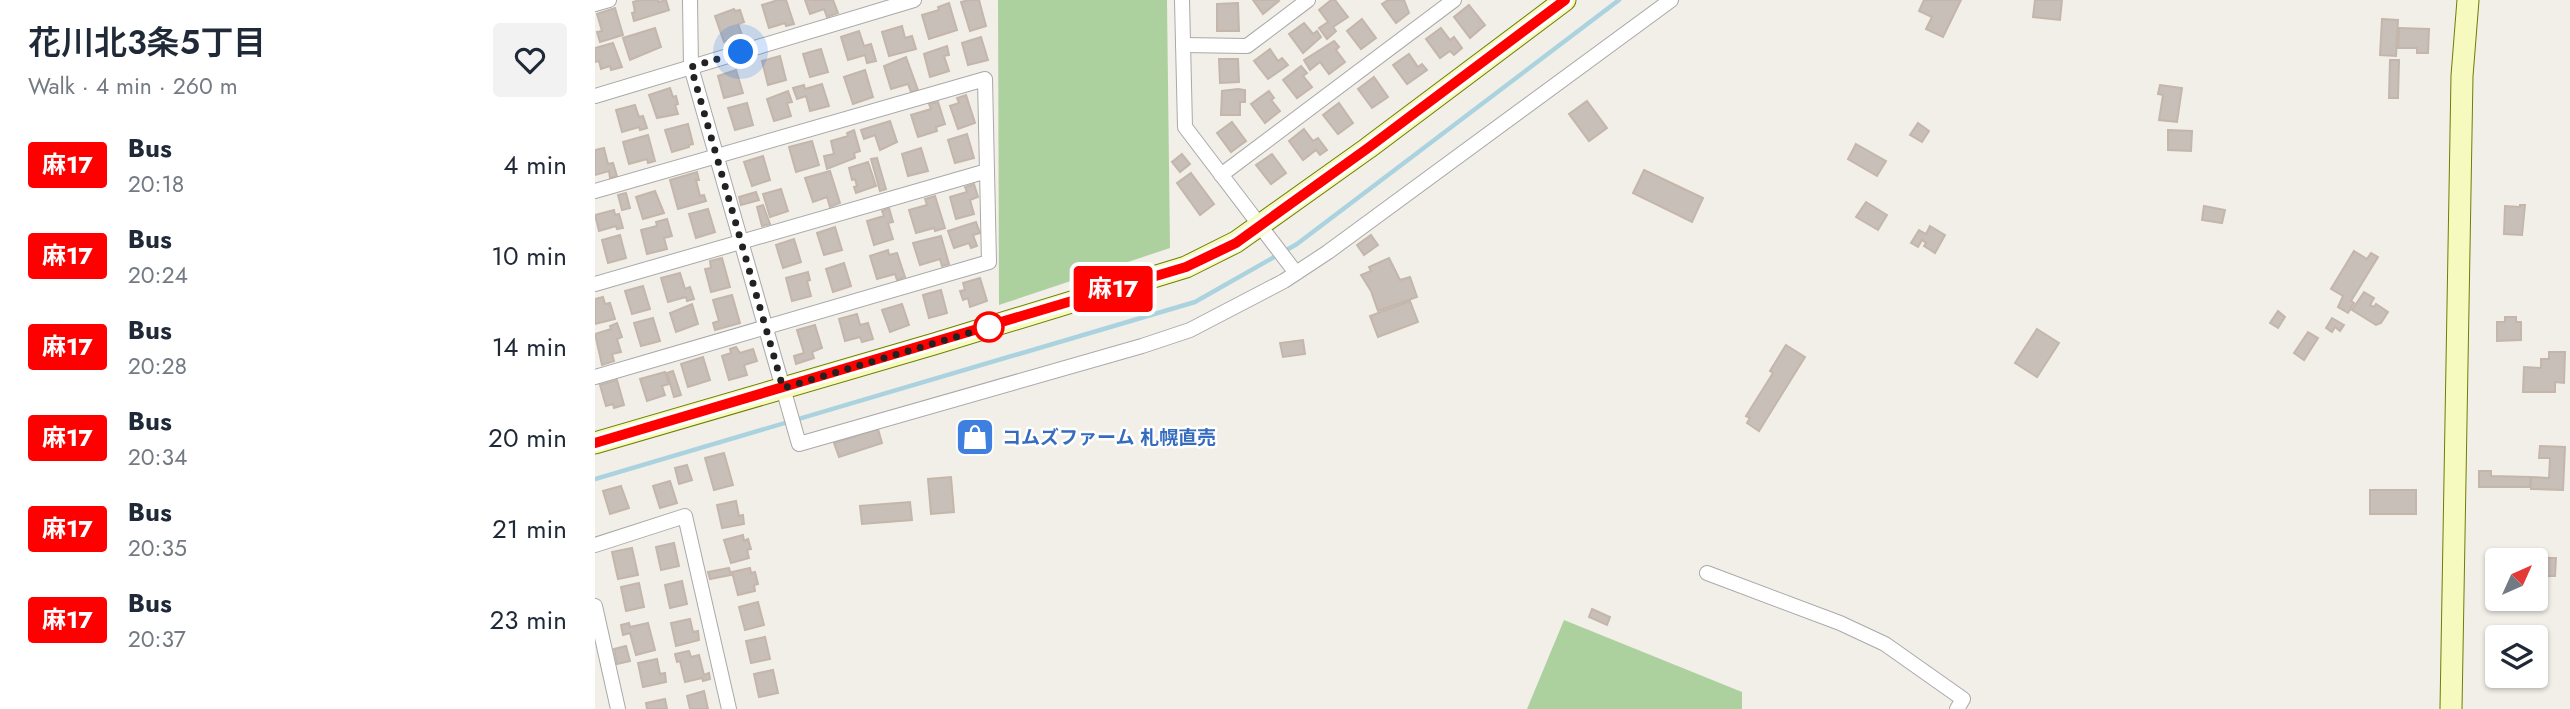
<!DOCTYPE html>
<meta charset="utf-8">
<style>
body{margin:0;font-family:Jost,"Noto Sans JP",sans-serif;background:#f2f2f3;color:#1f2937;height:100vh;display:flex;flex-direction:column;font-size:26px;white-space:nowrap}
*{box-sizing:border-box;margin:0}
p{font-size:23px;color:#747a83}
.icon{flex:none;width:38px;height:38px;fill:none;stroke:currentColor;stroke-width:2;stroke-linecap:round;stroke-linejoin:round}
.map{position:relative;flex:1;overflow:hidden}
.panel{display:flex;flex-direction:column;background:#fff;width:595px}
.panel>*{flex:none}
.badge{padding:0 14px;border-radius:5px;font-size:24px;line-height:46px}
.needle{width:46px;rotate:45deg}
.buttons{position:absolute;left:1890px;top:548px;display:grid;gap:14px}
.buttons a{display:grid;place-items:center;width:63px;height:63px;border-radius:7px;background:#fff;box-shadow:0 2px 5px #0004;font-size:35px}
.you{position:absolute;width:35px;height:35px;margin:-18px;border:5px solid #fff;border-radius:50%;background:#1a73e8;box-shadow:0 0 0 10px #1a73e833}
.map>.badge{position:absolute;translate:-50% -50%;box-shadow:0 0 0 4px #fff}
.round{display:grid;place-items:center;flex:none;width:74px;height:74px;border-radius:7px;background:#f2f2f3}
.overview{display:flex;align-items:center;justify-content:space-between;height:119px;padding:0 28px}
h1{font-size:33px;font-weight:600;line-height:52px}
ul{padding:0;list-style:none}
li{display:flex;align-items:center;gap:21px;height:91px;padding:0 28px}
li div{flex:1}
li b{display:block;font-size:26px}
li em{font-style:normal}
li .badge{min-width:77px;font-weight:700;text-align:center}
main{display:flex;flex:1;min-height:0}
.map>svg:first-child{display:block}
.forest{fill:#add19e}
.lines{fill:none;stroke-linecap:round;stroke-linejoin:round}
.stream{stroke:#aad3df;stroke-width:4.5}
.building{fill:#c7bfb8;stroke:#c4b6ab;stroke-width:2}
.street-casing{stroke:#a9a9a9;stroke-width:16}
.secondary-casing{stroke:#707d05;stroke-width:23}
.street{stroke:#fff;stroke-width:14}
.secondary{stroke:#f7fabf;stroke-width:21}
.line-casing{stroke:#fff;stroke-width:16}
.line{stroke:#f00;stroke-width:10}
.walk{stroke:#222;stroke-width:7;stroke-dasharray:0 12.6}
.stop-dot{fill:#fff;stroke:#f00;stroke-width:3.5}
.labels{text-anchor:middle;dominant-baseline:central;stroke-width:5;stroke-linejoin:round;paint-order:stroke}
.shop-label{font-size:19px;font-weight:bold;fill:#366cbe;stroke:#fff;text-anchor:start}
</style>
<main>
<section class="panel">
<div class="overview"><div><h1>花川北3条5丁目</h1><p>Walk · 4 min · 260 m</p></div><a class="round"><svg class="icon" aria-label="heart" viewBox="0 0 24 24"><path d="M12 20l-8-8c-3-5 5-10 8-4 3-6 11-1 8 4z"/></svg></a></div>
<ul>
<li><span class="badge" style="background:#f00;color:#fff">麻17</span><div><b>Bus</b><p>20:18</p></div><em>4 min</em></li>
<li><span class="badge" style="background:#f00;color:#fff">麻17</span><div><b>Bus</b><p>20:24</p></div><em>10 min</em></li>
<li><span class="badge" style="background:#f00;color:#fff">麻17</span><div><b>Bus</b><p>20:28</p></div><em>14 min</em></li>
<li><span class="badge" style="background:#f00;color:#fff">麻17</span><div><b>Bus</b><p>20:34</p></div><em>20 min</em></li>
<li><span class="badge" style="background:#f00;color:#fff">麻17</span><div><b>Bus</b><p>20:35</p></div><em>21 min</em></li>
<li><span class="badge" style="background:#f00;color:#fff">麻17</span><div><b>Bus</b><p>20:37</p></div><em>23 min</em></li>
</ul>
</section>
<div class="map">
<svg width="1975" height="709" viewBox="0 0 1975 709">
<rect width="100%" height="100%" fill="#f2efe9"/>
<g class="forest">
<path d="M403 0H572L575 248 404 305Z"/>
<path d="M969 620 1147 692V709H932Z"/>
</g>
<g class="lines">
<path class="stream" d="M0 479 600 302 702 244 1024 0"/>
</g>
<g class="building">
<path d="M45 0H63L64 2 71 0 74 10 39 21 37 13 40 12 38 2Z"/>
<path d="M183 0H191L199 24 191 26 190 23 174 28 167 5Z"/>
<path d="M210 0H238L243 13 232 17 229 9 215 14Z"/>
<path d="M374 0H384L391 26 375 31 366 2Z"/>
<path d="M658 0H683L684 1 668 14Z"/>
<path d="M736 0H740L753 17 738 27 741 31 732 39 724 28 733 22 724 10Z"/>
<path d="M793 0H809L814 13 801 23 787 4Z"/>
<path d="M1329 0H1366L1348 37 1331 29 1337 17 1324 11Z"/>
<path d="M1440 0H1467L1465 20 1438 17Z"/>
<path d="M354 3 362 30 334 39 327 15 344 10 343 7Z"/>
<path d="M643 3 644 31H622V4Z"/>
<path d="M874 5 890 25 875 38 859 17Z"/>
<path d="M20 8 28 35 5 42 2 32 7 31 2 14Z"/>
<path d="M139 9 140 11 145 10 149 22 143 24 147 35 129 42 120 16Z"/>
<path d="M767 19 781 38 766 49 752 31Z"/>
<path d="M1787 19 1803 20 1801 56 1785 55Z"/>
<path d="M709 23 718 34 722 31 726 37 708 53 694 34Z"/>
<path d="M307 26 310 38 317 36 321 49 294 56 287 32Z"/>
<path d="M60 28 66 47 35 60 28 38Z"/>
<path d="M846 28 855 40 859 37 867 48 859 55 855 51 845 58 831 39Z"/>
<path d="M1804 28 1834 29 1833 53H1822V48H1803Z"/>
<path d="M264 31 269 46 276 44 281 61 272 63 270 55 253 60 246 37Z"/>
<path d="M386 37 393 60 373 65 367 43Z"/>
<path d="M739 41 744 47 741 50 750 62 734 74 725 62 715 70 709 60Z"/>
<path d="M18 43 27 67 16 70 15 66 6 69 4 61 0 62V48Z"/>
<path d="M352 46 354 55 349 56 354 71 335 77 329 54Z"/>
<path d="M226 49 233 72 215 77 208 54Z"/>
<path d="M675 49 683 61 687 58 693 65 673 79 659 61Z"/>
<path d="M814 54 823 67 827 64 832 70 812 84 798 65Z"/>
<path d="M185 56 191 80 173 85 167 61Z"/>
<path d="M311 57 323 90 316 92 313 84 296 89 289 66Z"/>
<path d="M624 59H643L644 82 625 83Z"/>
<path d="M1795 60H1804L1803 98H1794Z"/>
<path d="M706 66 712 73 708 76 717 87 702 98 688 80Z"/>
<path d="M141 70 148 93 129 98 123 76Z"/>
<path d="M270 70 278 97 258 104 249 77Z"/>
<path d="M779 77 793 97 777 108 763 89Z"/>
<path d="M227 84 234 106 215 111 211 96 202 99 198 88 209 85 210 89Z"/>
<path d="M1565 85 1587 88 1582 122 1564 120 1568 95 1563 94Z"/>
<path d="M75 88 78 97 81 96 83 104 80 105 83 114 62 118 54 95Z"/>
<path d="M643 89 650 90V102H645V115H626L627 91Z"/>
<path d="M193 91 197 102 192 103 196 116 179 121 172 99Z"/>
<path d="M674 91 679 98 676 100 685 111 670 123 656 104Z"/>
<path d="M371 95 380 123 363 129 355 106 364 103 362 98Z"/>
<path d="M992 101 1012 128 994 141 974 114Z"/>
<path d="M343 102 350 124 341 127 342 131 323 137 316 115 336 109 334 104Z"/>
<path d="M152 103 158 125 140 130 133 108Z"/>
<path d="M744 103 758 123 743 134 728 115Z"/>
<path d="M40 105 44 117 48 116 52 128 45 130 44 127 27 132 21 110Z"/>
<path d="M295 121 302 142 285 150 280 135 269 139 266 130Z"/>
<path d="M637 122 651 141 636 152 622 133Z"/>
<path d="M1323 123 1334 131 1327 142 1315 135Z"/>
<path d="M93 124 98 144 94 145V147L77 152 70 130Z"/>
<path d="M709 129 718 141 723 138 732 150 725 155 721 150 708 160 694 141Z"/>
<path d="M259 130 265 151 259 153 260 158 232 169 229 156 239 154 236 141 253 136 252 133Z"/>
<path d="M1573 130 1597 131 1596 151 1573 150Z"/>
<path d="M372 134 379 158 360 163 353 140Z"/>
<path d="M53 135 60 161 53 163 52 159 34 164 28 142Z"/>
<path d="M217 141 224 165 201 172 194 147Z"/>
<path d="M1261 144 1291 161 1282 176 1253 159Z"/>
<path d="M9 148 13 164 18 163 22 176 15 178 14 171 0 175V150Z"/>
<path d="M326 148 333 171 313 176 307 154Z"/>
<path d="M587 154 595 164 585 172 577 162Z"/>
<path d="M677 154 691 173 676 184 661 165Z"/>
<path d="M168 156 175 180 157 186 149 162Z"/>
<path d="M282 158 291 189 285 191 276 159Z"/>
<path d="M273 162 281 186 261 193 259 187 262 186 260 179 257 180 254 168Z"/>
<path d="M1049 170 1108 198 1097 222 1038 193Z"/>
<path d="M235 171 245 203 235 207 232 197 218 202 210 178Z"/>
<path d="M102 172 104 180H101L105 196 109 195 111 201 83 209 75 180Z"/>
<path d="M596 173 619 204 605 215 582 183Z"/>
<path d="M379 184 383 197 375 200 379 214 361 219 355 197 372 192 370 187Z"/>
<path d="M186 189 193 211 175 217 168 194Z"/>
<path d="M60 191 69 213 48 219 41 197Z"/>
<path d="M161 192 164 200 146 205 144 197Z"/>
<path d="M31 193 35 208 27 210 23 195Z"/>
<path d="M340 196 350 228 340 231 339 228 321 233 314 210 332 205 330 199Z"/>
<path d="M1271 202 1292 215 1283 230 1261 217Z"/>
<path d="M168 205 175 224 167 226 162 207Z"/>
<path d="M1925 205H1930L1927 235 1909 234 1910 206 1925 207Z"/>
<path d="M1609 206 1630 210 1627 223 1607 220Z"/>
<path d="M294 208 298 222 293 223 298 239 279 245 272 221 289 216 287 211Z"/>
<path d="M113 209 120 232 101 238 94 214Z"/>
<path d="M19 210 20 215 24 214 28 228 22 229 21 226 4 231 0 215Z"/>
<path d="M72 219 77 236 69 238 72 249 52 254 46 230 62 226 61 222Z"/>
<path d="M381 222 385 233 378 235 382 246 376 248 374 243 359 248 353 231Z"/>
<path d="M1335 226 1350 235 1340 253 1329 246 1331 243 1327 240 1323 247 1316 243 1324 230 1331 234Z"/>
<path d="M240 227 247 250 229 255 222 233Z"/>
<path d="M25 235 31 258 13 263 7 240Z"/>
<path d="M776 235 783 245 769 255 762 245Z"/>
<path d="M346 236 354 264 347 266 345 259 325 265 318 243Z"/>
<path d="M199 239 206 262 188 268 181 245Z"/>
<path d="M293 250 294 255 302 253 310 277 302 280 300 274 282 279 275 256Z"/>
<path d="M1759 251 1772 259 1776 253 1783 257 1756 301 1759 303 1753 313 1743 307 1748 296 1736 289Z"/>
<path d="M127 258 135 287 116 292 110 269 116 268 115 261Z"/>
<path d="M794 258 805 280 815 277 822 297 783 311 776 291 766 275 776 271 774 267Z"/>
<path d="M249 263 256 286 238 292 231 269Z"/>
<path d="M213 272 215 280 212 281 216 296 197 301 191 278Z"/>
<path d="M85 273 90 289 95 287 99 299 92 301 91 297 73 302 66 278Z"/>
<path d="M385 278 392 301 375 307 373 298 368 300 365 291 370 290 368 283Z"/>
<path d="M48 286 55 309 37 314 30 291Z"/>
<path d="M346 290 352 313 334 318 328 295Z"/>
<path d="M1769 292 1779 298 1775 305 1779 307 1781 304 1793 312 1786 323 1781 325 1757 310Z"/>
<path d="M137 295 145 323 120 330 118 323 124 321 118 300Z"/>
<path d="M8 297 10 304 15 303 20 319 0 324V299Z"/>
<path d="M815 301 823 322 783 337 775 316Z"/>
<path d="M97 304 103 324 81 332 75 313Z"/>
<path d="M307 304 314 325 295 332 287 310Z"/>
<path d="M1683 311 1690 317 1683 328 1675 323Z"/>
<path d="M262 314 265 325 273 323 278 339 267 342 265 337 250 341 244 319Z"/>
<path d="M1910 317H1921V322H1926V340L1902 341V322H1910Z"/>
<path d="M58 318 65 341 46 346 39 323Z"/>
<path d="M1737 318 1749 325 1745 331 1740 327 1737 332 1731 328Z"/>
<path d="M22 323 27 337 22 339 26 352 17 354 19 361 7 365 0 334 16 329 15 326Z"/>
<path d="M220 325 227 348 217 352 219 358 201 364 199 356 209 353 202 330Z"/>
<path d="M1442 329 1464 343 1442 377 1420 363Z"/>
<path d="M1713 332 1723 338 1709 360 1699 353Z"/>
<path d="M708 340 710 354 688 357 685 343Z"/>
<path d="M1191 345 1210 357 1164 431 1152 423 1155 418 1151 416 1178 373 1175 371Z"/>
<path d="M141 347 145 353 158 349 162 361 149 365 152 375 134 380 127 356 136 353 135 349Z"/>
<path d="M1954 352H1970L1969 383 1960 382V392H1928L1929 367 1946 368V359H1954Z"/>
<path d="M108 357 115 380 93 387 86 364Z"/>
<path d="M78 371 86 395 79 397 72 373Z"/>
<path d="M70 372 74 384 67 386 70 395 52 401 45 379Z"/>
<path d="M22 380 29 405 19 408 18 404 11 406 5 385Z"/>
<path d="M283 429 287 443 244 457 239 443Z"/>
<path d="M1945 446 1970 447 1968 490 1936 489V477L1954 478 1955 458H1944Z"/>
<path d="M129 453 138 485 119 490 110 458Z"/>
<path d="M92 465 97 480 84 484 80 468Z"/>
<path d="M1884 471H1896V476L1935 477V487H1884Z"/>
<path d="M356 477 359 512 336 514 333 479Z"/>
<path d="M75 481 82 503 65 508 58 486Z"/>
<path d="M26 486 34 508 15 514 8 491Z"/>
<rect x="1775" y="490" width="46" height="24"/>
<path d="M141 501 144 516 148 515 149 524 127 528 122 505Z"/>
<path d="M315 502 317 520 267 524 265 506Z"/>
<path d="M148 535 149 541 153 539 156 549 152 550 154 558 136 563 129 540Z"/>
<path d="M79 543 84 566 66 570 61 547Z"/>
<path d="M37 548 43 575 23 579 17 552Z"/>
<path d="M1952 558H1961L1960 576H1951Z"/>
<path d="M134 568 136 575 115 579 113 572Z"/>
<path d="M155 568 156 573 160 572 163 584 159 585 160 591 143 595 137 572Z"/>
<path d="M87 581 92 604 75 608 70 585Z"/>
<path d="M44 583 49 607 31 611 26 587Z"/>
<path d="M163 602 169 625 150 630 144 607Z"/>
<path d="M997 609 1015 617 1012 625 994 617Z"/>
<path d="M95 619 98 632 103 631 104 640 81 646 76 623Z"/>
<path d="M34 623 35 627 53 623 60 650 41 655 35 633 28 635 26 625Z"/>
<path d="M170 637 175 659 156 663 151 641Z"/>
<path d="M31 646 35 661 22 664 19 649Z"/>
<path d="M94 651 96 657 104 655 109 675 114 673 115 679 108 681 107 678 90 682 85 661 82 662 80 654Z"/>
<path d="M62 659 65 674 70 673 71 682 48 687 43 663Z"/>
<path d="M178 670 183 693 164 697 159 674Z"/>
<path d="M109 691 113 709H95L92 696Z"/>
<path d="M70 699 72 709H52L51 703Z"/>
</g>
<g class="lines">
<g class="street-casing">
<g id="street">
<path d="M95 0 96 67 204 444 547 346 595 330 689 281 733 252 1076 0"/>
<path d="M587 0 590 127 701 273"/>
<path d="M0 4 14 0"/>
<path d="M588 45 652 46 713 0"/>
<path d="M0 96 319 0"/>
<path d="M626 175 859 0"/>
<path d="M0 191 390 79 394 262 0 377"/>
<path d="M0 284 392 171"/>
<path d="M0 545 90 516 134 709"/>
<path d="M1112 573 1245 623 1290 644 1368 699 1362 709"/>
<path d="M0 606 23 709"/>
</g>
</g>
<g class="secondary-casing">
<g id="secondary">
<path d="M0 443 339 344 591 267 641 242 773 148 970 0"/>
<path d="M1856 709 1867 76 1873 0"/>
</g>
</g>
<use href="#street" class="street"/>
<use href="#secondary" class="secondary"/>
</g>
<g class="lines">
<g class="line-casing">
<path id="line" d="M0 443 591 267 641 243 773 148 970 0"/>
</g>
<use href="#line" class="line"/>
<path class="walk" d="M146 52 96 67 188 388 394 327"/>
</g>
<defs>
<g id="shop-square" transform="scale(2.0125)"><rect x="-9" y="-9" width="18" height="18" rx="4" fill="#3f7fe0" stroke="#fff"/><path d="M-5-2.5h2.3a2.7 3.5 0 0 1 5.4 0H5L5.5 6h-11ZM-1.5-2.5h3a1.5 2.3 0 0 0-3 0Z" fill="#fff"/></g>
</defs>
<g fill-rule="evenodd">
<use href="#shop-square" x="380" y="437"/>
</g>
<circle class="stop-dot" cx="394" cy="327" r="14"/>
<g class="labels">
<g class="shop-label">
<text x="407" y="437">コムズファーム 札幌直売</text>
</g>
</g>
</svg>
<div class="buttons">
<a><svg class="needle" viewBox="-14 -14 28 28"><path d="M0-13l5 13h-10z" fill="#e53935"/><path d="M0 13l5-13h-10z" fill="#747a83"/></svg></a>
<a><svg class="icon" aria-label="layers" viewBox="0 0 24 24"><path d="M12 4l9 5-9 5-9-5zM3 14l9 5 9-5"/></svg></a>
</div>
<div class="you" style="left:146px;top:52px"></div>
<b class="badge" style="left:518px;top:289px;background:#f00;color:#fff">麻17</b>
</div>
</main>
